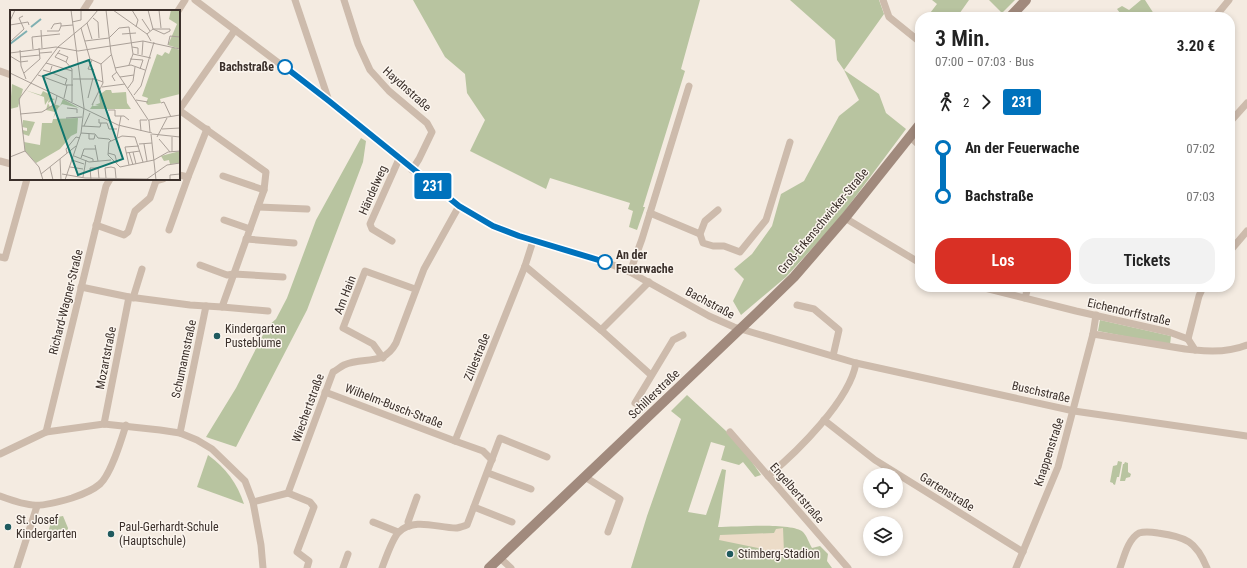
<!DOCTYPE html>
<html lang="de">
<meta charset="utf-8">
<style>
body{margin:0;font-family:"Roboto Condensed",sans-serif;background:#f2f2f2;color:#222;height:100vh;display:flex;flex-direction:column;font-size:15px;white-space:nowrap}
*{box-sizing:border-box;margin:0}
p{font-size:13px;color:#767676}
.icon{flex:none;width:22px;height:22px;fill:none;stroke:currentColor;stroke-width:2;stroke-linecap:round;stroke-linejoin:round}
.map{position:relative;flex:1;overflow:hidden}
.side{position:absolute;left:915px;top:12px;width:320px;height:280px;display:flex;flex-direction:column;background:#fff;border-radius:16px;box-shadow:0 2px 6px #0003}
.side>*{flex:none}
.badge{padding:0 8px;border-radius:3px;font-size:14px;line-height:26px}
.tools{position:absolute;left:863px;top:468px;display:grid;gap:8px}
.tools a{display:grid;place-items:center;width:40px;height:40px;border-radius:50%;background:#fff;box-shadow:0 2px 6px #0003;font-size:20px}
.map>.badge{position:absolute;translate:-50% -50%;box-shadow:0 0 0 2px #fff}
.legs{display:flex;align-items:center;gap:6px;height:44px;padding:0 20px;font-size:13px}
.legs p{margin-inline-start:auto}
.overview{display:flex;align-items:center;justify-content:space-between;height:68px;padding:0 20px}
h1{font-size:22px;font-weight:600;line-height:30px}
.cta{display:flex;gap:8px;margin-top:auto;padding:8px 20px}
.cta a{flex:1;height:46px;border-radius:16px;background:#d93025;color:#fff;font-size:16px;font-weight:600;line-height:46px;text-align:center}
.cta a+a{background:#f2f2f2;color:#222}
ul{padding:0 20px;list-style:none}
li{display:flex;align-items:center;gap:14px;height:48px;font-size:15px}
li i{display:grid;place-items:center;width:6px;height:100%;margin:0 5px;background:currentColor}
li i::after{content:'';width:10px;height:10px;margin:-5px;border:3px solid;border-radius:50%;background:#fff}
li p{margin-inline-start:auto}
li:first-child i{background:linear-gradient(#0000 50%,currentColor 0)}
li:last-child i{background:linear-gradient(currentColor 50%,#0000 0)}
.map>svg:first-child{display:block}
.green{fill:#b8c4a0}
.plaza{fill:#ecdcc8}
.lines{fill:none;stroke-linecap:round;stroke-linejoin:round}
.street{stroke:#cdbbac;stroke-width:7}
.secondary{stroke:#a18a7d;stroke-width:10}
.line-1-casing{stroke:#fff;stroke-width:9}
.line-1{stroke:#0072bc;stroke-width:6}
.stop-1-dot{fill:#fff;stroke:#0072bc;stroke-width:2}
.poi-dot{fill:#1f5a5e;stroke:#fbf5ee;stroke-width:1.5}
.labels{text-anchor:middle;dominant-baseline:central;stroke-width:3;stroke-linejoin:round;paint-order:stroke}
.stop-label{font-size:12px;font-weight:bold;fill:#3b302b;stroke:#fbf5ee;text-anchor:end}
.street-label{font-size:12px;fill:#3b302b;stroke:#fbf5ee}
.poi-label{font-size:12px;fill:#3b302b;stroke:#fbf5ee;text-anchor:start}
.inset-river{fill:none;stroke:#7fb0b2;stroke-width:2}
.inset-road{fill:none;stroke:#aaa098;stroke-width:1}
.view{fill:#0f766e;fill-opacity:0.15;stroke:#0f766e;stroke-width:2}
.inset-edge{fill:none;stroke:#3b302b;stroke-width:2}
</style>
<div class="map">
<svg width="1247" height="568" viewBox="0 0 1247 568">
<rect width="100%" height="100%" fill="#f4ebe1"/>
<g class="green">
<path d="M413 0H700L681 69 685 71 643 207H645L637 230 629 227 633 211 628 209 630 203 550 178 546 189 470 151 485 120 467 93 465 74 445 57Z"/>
<path d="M790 0H879L884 14 844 70 879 94 886 113 906 129 838 220 786 277 741 315 733 301 744 279 734 269 752 254 772 226 781 194 804 181 839 116 859 100 844 70 837 60 835 40Z"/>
<path d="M932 0H969L957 17H927L937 4Z"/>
<path d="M989 0H1015L1002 13Z"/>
<path d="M1141 0H1145L1156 17H1123L1117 9 1122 6 1129 10Z"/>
<path d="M361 138 366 141 363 162 307 310 236 447 206 437 236 388 267 327 276 319 287 298 316 220Z"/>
<path d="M1100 320 1171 336 1170 345 1098 331Z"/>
<path d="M687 395 739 443 761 475 755 477 743 462 739 465 721 460 725 446 711 442 688 512 706 515 722 469 726 470 720 517 718 527C735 527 792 522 803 532 807 536 809 543 812 548L820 546 828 554 827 561 832 568H631L647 516 681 419 671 411Z"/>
<path d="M208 455C226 468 237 483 244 504L197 487Z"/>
<path d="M1118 461 1122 462 1119 477H1117L1115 485 1113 484V483L1110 482 1113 466 1117 465Z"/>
<path d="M1125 462 1128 463V472L1131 474 1130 477 1126 478 1125 481H1120L1123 464H1124Z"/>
<path d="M63 516 68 528 67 536 63 537 48 533 52 518Z"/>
</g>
<path class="plaza" d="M783 528 784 552 783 556 758 548 719 540 720 535 774 533 776 529Z"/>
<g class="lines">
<g class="street">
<path d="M195 0 329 101 459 206 493 226 519 236 603 261 630 272 709 316 734 327 856 363 1074 411 1247 436"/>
<path d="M295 0 329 101"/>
<path d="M344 0 358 44 370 70 389 91 427 123 432 132 419 159 412 170"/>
<path d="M883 0 889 17 920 42"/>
<path d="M83 11 90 0"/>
<path d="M178 11 185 0"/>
<path d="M1215 17 1229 0"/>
<path d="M0 71 11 75"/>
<path d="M179 110 266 172 264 190 222 307"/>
<path d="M179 110 235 30"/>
<path d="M1230 122 1247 103"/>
<path d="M910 137 920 146"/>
<path d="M0 161 11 164"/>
<path d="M179 175 188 177 207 129"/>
<path d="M223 176 264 190"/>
<path d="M258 207 307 209"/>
<path d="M650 213 700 234 705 221 718 210"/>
<path d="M845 218 920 263"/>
<path d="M224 220 250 229"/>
<path d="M96 225 124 235 128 232 135 211 150 198 156 181 163 179"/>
<path d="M169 230 188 177"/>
<path d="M700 234 703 243 713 246H724L740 252 766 220 790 142"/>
<path d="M246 239 294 243"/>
<path d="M392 241 372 229 370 224 399 159"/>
<path d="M1230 251 1247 231"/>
<path d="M0 257 5 258 27 179"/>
<path d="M200 265 227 275 234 274 283 277"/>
<path d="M525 266 601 330 651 375"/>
<path d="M630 272 642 239 689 86"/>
<path d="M81 287 129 297 190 305 222 307 268 311"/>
<path d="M981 287 1076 311 1169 332 1188 339 1195 350C1213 352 1230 352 1247 345"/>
<path d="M133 298 142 269"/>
<path d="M1025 298 1028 287"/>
<path d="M797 305 814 309 839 330 833 356"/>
<path d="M601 330 649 282"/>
<path d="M1093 334 1185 349 1195 350"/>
<path d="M1188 339 1199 296 1203 287"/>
<path d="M383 358 373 344 343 328 365 271 415 289"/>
<path d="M325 392 455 441"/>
<path d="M635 403 673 340 683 335"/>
<path d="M824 420 875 460 1023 552"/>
<path d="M104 424 129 297"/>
<path d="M46 432 106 186 110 179"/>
<path d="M730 432 848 568"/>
<path d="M180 433 206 306"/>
<path d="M0 454 46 432 104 424 160 430 180 433 197 440 212 449 245 481 253 502 261 545 263 568"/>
<path d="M492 460 483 451 455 441 525 266 533 241"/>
<path d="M488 473 531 489"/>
<path d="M768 476C797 452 850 400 856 363"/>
<path d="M585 477 620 499 608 532"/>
<path d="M288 493 310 502 314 507 297 552 309 561 307 568"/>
<path d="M0 496C32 508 39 508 72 498 81 495 92 491 100 484 111 474 121 441 126 425"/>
<path d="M253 502 288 493 333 372C337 370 340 367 344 365 364 356 383 367 396 343L424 269 459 206"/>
<path d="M474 507 512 522"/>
<path d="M373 522 398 532"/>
<path d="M409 526 408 522 417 497"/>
<path d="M500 558 511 568"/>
<path d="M17 568 37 506"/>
<path d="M343 568 348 554"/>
<path d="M382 568C385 560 393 537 399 532 414 517 438 528 456 528 459 528 464 526 467 525L500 438 547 457"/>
<path d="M1016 568 1058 467 1093 334 1096 315"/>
<path d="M1120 568C1124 557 1128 539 1139 533 1145 531 1152 532 1158 533 1186 537 1196 541 1207 568"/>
</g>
<g class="secondary">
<path d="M1010 17 1026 0"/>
<path d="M489 568 758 312 794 277 845 218 920 124"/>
</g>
</g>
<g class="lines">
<g class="line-1-casing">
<path id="line-1" d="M285 67 329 101 459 206 493 226 519 236 605 262"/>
</g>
<use href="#line-1" class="line-1"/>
</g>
<g class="stop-1-dot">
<circle cx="285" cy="67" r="7"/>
<circle cx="605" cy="262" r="7"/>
</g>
<g class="poi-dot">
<circle cx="217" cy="336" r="4"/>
<circle cx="8" cy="527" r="4"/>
<circle cx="111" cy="534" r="4"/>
<circle cx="730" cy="554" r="4"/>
</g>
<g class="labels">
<g class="stop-label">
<text x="274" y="67">Bachstraße</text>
<text x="616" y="255" text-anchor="start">An der<tspan x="616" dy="14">Feuerwache</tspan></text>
</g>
<g class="street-label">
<text transform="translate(407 89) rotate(42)">Haydnstraße</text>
<text transform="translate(373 190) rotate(-66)">Händelweg</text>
<text transform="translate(823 221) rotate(-50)">Groß-Erkenschwicker-Straße</text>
<text transform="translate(345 295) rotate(-69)">Am Hain</text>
<text transform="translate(66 302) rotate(-76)">Richard-Wagner-Straße</text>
<text transform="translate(710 303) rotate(28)">Bachstraße</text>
<text transform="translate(1129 312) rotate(13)">Eichendorffstraße</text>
<text transform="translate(477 357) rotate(-68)">Zillestraße</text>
<text transform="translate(106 358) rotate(-79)">Mozartstraße</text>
<text transform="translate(184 359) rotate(-78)">Schumannstraße</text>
<text transform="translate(1041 392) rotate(13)">Buschstraße</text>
<text transform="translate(654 394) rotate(-44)">Schillerstraße</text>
<text transform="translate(394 406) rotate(21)">Wilhelm-Busch-Straße</text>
<text transform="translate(308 408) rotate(-70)">Wiechertstraße</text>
<text transform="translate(1049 452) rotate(-72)">Knappenstraße</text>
<text transform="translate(947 492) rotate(32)">Gartenstraße</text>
<text transform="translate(797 493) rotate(49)">Engelbertstraße</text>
</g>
<g class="poi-label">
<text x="225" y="329">Kindergarten<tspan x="225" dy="14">Pusteblume</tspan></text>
<text x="16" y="520">St. Josef<tspan x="16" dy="14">Kindergarten</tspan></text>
<text x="119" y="527">Paul-Gerhardt-Schule<tspan x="119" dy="14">(Hauptschule)</tspan></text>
<text x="738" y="554">Stimberg-Stadion</text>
</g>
</g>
<g transform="translate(10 10)">
<rect width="170" height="170" fill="#f4ebe1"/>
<path d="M161 0H170V39L158 35 167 14 159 9ZM162 37 170 40V84L150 89 151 93 138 95 136 93 138 88 132 86 147 44 152 46 155 42 159 44ZM2 74 13 79 8 97 0 99ZM15 80 31 85 33 81 41 85 40 88 45 89 38 93 40 97 44 94 50 96 53 89 69 98 52 94 48 98 43 109 68 108 67 123 61 126 50 139 26 153 15 141 14 132 30 135 32 113H42L45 102 36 100 39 89 35 95 34 87ZM96 80H101L102 83 116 82 117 93 121 99H80L84 93 83 96H89L85 95 90 93 89 85ZM13 110 25 112 19 126 13 124 12 120 17 121V118L12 117ZM170 141V153L160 154 159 150 154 151 151 146Z" fill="#b8c4a0"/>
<path class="inset-river" d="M21 17 31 9M0 34 17 21"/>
<path class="inset-road" d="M96 0 101 43 106 61 139 111 140 122M103 0 137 24 141 31M122 0 128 10 126 17M149 0 151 18M83 8 88 12 89 28M132 9 140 21M0 11 5 0M62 12 71 10V0M77 13 82 29M0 15 18 12 19 15M71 18 80 49 91 54 101 45M41 19 44 14 51 13V16M143 19H160V21L154 24ZM31 20 32 38M37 21H49L51 16 63 15M112 24 126 23M137 24 143 19 138 0M99 28 109 18 119 17M75 31 99 28M0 32 14 19 9 8 13 6M158 35 160 26 170 27M122 37 128 38V44M23 39 22 27 50 24M10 40 11 56 16 69M50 40 45 47 56 52 62 59V92M0 43 46 37 68 41 133 31 170 39M30 43 42 42M48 43 58 47 56 52M123 44 141 48M132 45 133 31M0 46 10 52 18 51M10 47 30 45M120 49 133 50 130 59M82 50 78 59 84 60M36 53 62 61M119 55 123 44 119 17M105 58 121 55 135 60M33 60 40 62 42 56M40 62 57 69 55 75M0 63 108 115 142 123M14 63 30 49 29 38M28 65 55 75H63M110 67 124 65M63 69H85L93 72M105 71 102 66 107 62M92 77 115 74M118 78 123 71 125 57M124 85 131 76 144 32M54 88 57 75M78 88 83 68M126 90 138 92M151 93 154 92 161 107M82 95 93 73 91 54M57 98 67 99V103M98 100H105V106H114L119 110M10 104 32 102 45 94 47 86M56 108 72 107M89 109V113H97L99 119H107M139 110 170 105M72 116 90 117 91 113M74 116 80 103M152 119 170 118M131 121 130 110H137M71 123 85 124 88 128 99 129 101 131M79 124V129H84L85 125M141 124 146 170M142 124 170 127M147 127 157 108M107 128 111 106M149 129 160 142M129 134 142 133M134 134 137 151M85 135 88 151M119 142 123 155M123 142 126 154M162 142V127M57 143 56 139 66 127 70 128M98 143 105 145 107 153M116 143 130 141M72 145 83 149V151M64 146 79 152 101 150M0 147 15 141M71 148 74 139H86M50 149 51 170M62 150 74 154M133 152 125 127 112 126 99 132 98 145 110 157 144 150 158 142 170 141M119 155 115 137 129 136M40 157 43 170M60 157 73 159M31 164 66 136M52 164 75 168 137 169 157 155 170 153M73 167 76 150M96 168 95 158 101 157 105 158 106 168M33 170 29 157 15 141 9 89 48 37 77 13 88 0M55 170 71 123 74 98 61 0M81 170 80 158H88L89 168M160 170V165L170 164"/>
<path class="view" d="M79 50 113 149 68 165 33 66Z"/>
<rect width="170" height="170" class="inset-edge"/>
</g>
</svg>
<div class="tools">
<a><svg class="icon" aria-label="locate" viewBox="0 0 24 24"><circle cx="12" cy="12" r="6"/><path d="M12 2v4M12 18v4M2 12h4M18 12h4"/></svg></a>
<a><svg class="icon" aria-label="layers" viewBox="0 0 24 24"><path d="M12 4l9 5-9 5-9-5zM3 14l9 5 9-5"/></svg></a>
</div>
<b class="badge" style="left:433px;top:186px;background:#0072bc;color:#fff">231</b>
<section class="side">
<div class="overview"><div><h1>3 Min.</h1><p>07:00 – 07:03 · Bus</p></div><b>3.20 €</b></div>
<div class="legs"><svg class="icon" aria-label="walk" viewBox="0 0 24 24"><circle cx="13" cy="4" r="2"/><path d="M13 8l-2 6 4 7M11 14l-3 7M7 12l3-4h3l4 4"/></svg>2<svg class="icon" aria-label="forward" viewBox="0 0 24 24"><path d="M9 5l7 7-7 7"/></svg><b class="badge" style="background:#0072bc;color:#fff">231</b></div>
<ul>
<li><i style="color:#0072bc"></i><b>An der Feuerwache</b><p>07:02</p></li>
<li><i style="color:#0072bc"></i><b>Bachstraße</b><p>07:03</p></li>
</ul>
<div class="cta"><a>Los</a><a>Tickets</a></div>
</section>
</div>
